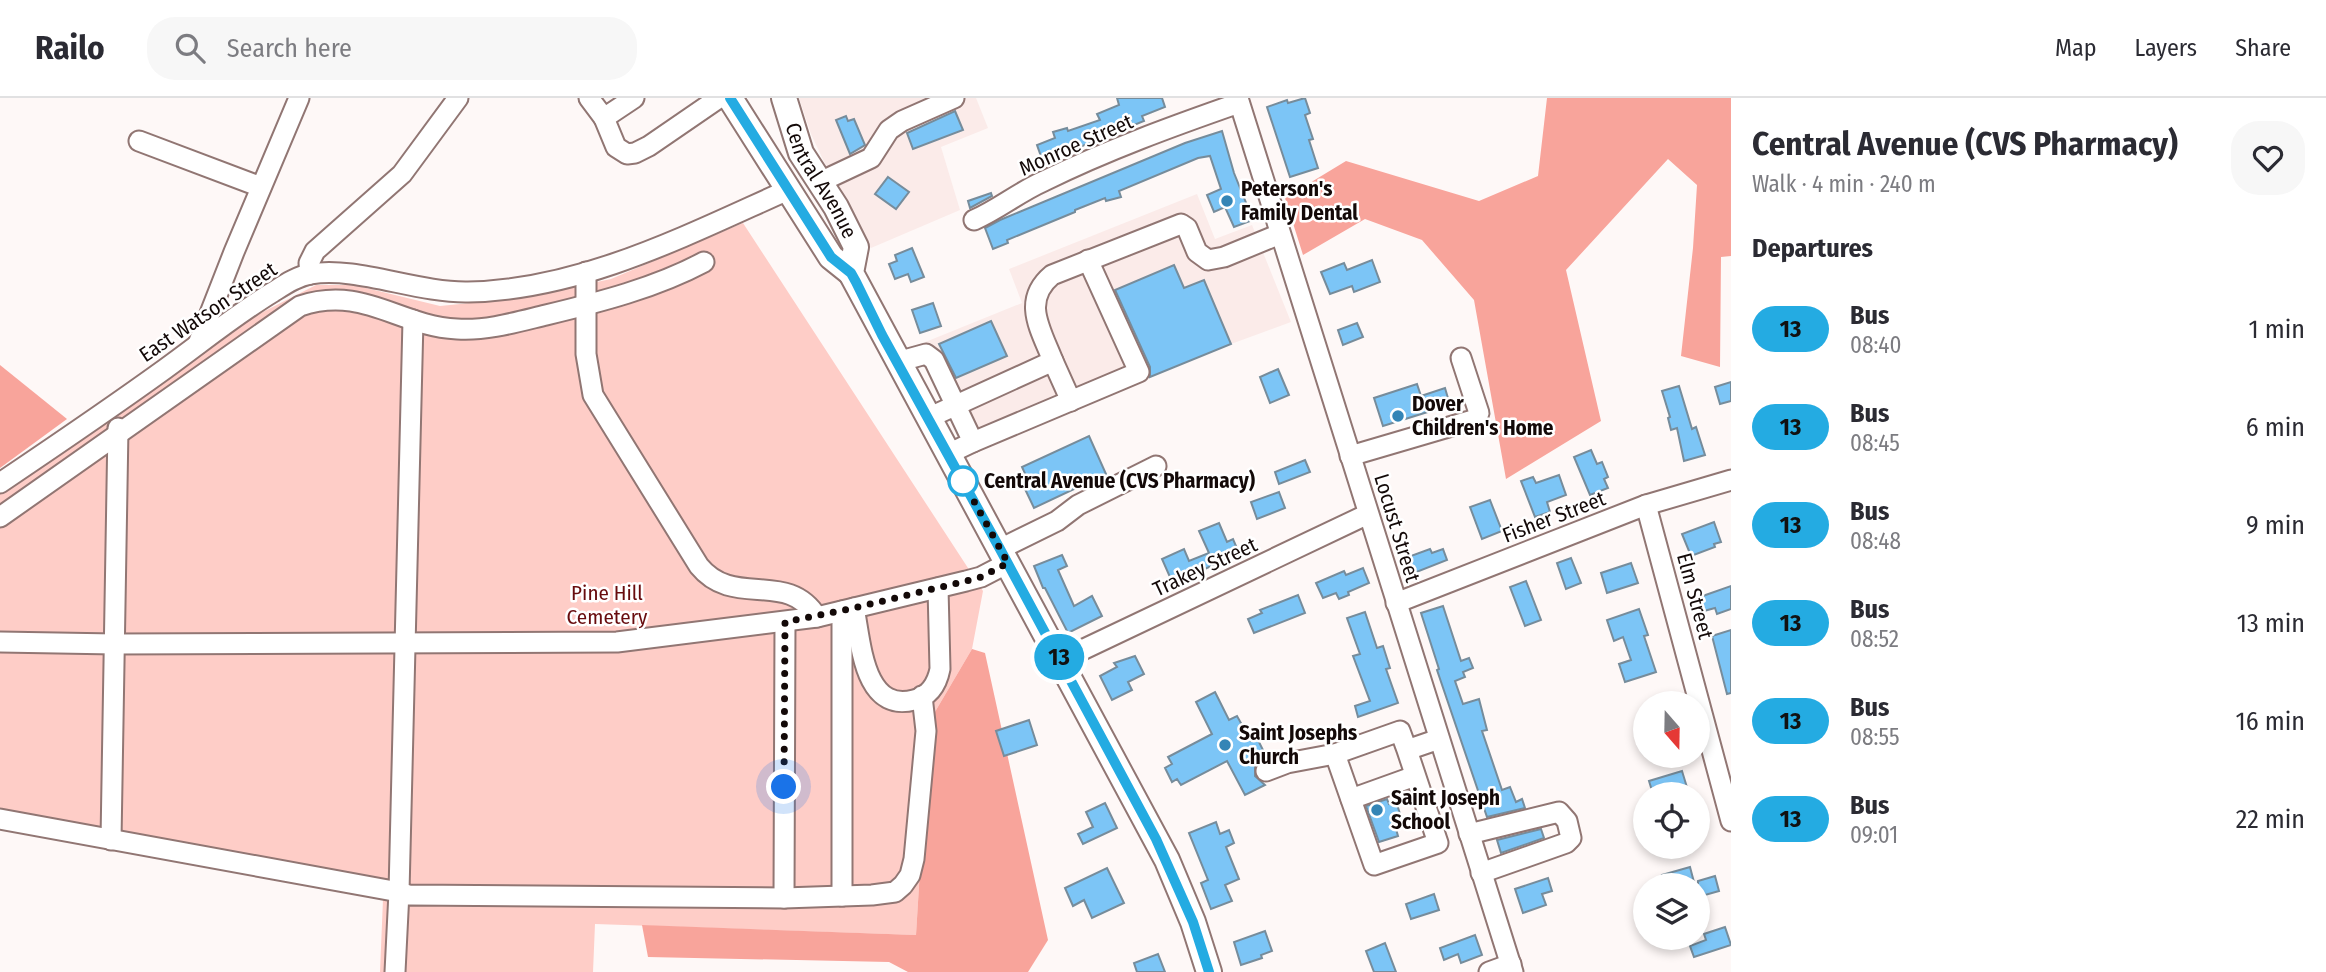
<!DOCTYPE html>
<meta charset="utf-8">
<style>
body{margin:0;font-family:"Fira Sans Condensed",sans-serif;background:#f7f7f7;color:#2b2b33;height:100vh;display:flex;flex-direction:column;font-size:26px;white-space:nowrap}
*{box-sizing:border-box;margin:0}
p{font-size:23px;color:#7c7c81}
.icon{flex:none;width:38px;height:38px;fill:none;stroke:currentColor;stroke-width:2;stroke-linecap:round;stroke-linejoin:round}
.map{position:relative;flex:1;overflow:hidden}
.panel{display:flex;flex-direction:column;background:#fff;width:595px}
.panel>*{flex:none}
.badge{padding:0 14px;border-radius:23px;font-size:24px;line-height:46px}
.needle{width:46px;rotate:160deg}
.tools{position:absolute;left:1633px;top:593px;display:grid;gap:14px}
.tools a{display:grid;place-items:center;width:77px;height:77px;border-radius:50%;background:#fff;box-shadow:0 4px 10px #0003;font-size:35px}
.you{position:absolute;width:35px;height:35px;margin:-18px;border:5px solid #fff;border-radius:50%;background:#1a73e8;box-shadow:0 0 0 10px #1a73e833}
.map>.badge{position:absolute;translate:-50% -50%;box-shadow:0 0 0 4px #fff}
h2{padding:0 21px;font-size:26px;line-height:63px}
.round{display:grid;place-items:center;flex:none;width:74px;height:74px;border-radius:28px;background:#f7f7f7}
.summary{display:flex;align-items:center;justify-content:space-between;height:119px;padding:0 21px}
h1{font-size:33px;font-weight:700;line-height:52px}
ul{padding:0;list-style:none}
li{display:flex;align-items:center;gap:21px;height:98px;padding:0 21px}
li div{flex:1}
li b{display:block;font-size:26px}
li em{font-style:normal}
li .badge{min-width:77px;font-weight:700;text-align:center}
header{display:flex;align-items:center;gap:42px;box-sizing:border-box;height:98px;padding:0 35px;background:#fff;border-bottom:2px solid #e1e1e2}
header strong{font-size:33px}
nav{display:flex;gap:38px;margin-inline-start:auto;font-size:24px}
.search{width:490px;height:63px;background:#f7f7f7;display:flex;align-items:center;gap:18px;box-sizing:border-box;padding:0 24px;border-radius:28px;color:#7c7c81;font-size:26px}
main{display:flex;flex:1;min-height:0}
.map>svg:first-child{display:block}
.built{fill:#fbebe9}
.green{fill:#fecdc7}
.forest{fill:#f8a49b}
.building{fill:#7cc5f6;stroke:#768c9b;stroke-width:2}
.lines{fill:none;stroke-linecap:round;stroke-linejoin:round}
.minor-casing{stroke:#917673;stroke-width:23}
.major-casing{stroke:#917673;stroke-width:28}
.minor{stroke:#fff;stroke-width:19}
.major{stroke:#fff;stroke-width:24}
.line-casing{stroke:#fff;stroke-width:16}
.line{stroke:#24abe2;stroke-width:10}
.walk{stroke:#130908;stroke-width:7;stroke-dasharray:0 12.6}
.poi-dot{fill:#3485b6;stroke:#fff;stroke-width:2.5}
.stop-dot{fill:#fff;stroke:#24abe2;stroke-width:3.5}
.labels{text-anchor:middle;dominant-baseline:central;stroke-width:5;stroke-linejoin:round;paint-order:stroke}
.street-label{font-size:21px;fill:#130908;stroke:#fff}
.poi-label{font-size:21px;font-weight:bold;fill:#130908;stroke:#fff;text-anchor:start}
.stop-label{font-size:21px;font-weight:bold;fill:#130908;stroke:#fff;text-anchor:start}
.park-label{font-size:21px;fill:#680c0e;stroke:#fff}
</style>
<header>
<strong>Railo</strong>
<div class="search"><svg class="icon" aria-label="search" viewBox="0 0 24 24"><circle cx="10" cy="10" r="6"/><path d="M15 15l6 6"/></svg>Search here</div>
<nav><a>Map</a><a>Layers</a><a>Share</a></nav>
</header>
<main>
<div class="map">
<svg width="1731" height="874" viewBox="0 0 1731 874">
<rect width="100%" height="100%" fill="#fef8f7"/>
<g class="built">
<path d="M799 0H976L988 30 941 49 960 112 871 150 857 134 811 36Z"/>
<path d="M1197 96 1215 141 1252 127 1291 224 1231 246 971 353 918 247 1022 205 1009 171Z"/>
</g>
<path class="green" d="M743 125 983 493 972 551 929 624 916 837 595 826 593 874H380L383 801 0 731V396L257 217 316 187H354L440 208 521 200 611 181Z"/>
<g class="forest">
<path d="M1547 0H1731V158L1721 159 1720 269 1681 258 1693 150 1697 87 1668 61 1566 172 1601 323 1506 381 1474 202 1422 142 1365 121 1303 157 1285 100 1346 63 1479 103 1538 78Z"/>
<path d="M0 267 67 321 0 370Z"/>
<path d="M972 551 985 555 1048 842 1028 874H908L889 864 648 859 642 827 916 837 929 624Z"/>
</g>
<g class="building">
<path d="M1117 0H1162L1165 9 1142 18 1144 23 1043 64 1037 47 1055 40 1053 34 1067 30 1068 33 1100 22 1097 16 1119 7Z"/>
<path d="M1305 0 1310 15 1305 17 1313 41 1309 42 1318 70 1290 79 1267 9 1287 2 1288 5Z"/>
<path d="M955 13 963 32 913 51 907 35Z"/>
<path d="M846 18 848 23 854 21 865 47 850 56 836 22Z"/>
<path d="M1222 33 1234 75 1253 122 1234 129 1225 109 1214 114 1207 97 1221 91 1210 58 1198 60 1119 93 1121 99 1106 103 1105 100 1075 112V114L1007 142 1008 145 993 151 985 130 1000 122 1185 45Z"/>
<path d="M888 79 909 94 896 111 875 96Z"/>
<path d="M991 95 992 98 970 110 968 103Z"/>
<path d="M912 150 924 179 911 184 908 176 895 181 889 166 897 163 895 157Z"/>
<path d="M1372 162 1380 184 1354 194 1352 188 1330 196 1321 174 1344 165 1347 172Z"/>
<path d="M1174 167 1184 190 1204 182 1231 246 1150 279V269L1115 192Z"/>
<path d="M933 205 941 228 920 235 912 212Z"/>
<path d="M991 223 1007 258 956 280 939 246Z"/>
<path d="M1357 225 1363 239 1343 247 1338 232Z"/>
<path d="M1278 271 1289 297 1270 305 1260 279Z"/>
<path d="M1731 284V303L1720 306 1715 289Z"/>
<path d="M1417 286 1421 298 1445 290 1450 307 1383 328 1374 300Z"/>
<path d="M1679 288 1692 331 1696 329 1705 357 1684 363 1677 330 1671 332 1668 320 1670 319 1662 293Z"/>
<path d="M1089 338 1106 376 1034 410 1025 391 1031 389 1022 369Z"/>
<path d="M1591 352 1597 366 1602 364 1608 379 1604 381 1608 390 1590 397 1574 359Z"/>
<path d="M1305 362 1310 374 1279 386 1275 374Z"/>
<path d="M1559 377 1566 397 1547 404 1550 414 1535 419 1521 383 1533 379 1536 385Z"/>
<path d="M1279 394 1285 410 1257 421 1251 404Z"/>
<path d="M1490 402 1502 433 1482 441 1470 409Z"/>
<path d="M1714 424 1721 444 1714 446 1715 449 1691 458 1682 436Z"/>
<path d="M1219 425 1227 444 1233 441 1239 455 1173 486 1162 461 1184 451 1189 463 1209 455 1199 433Z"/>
<path d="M1430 451 1432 455 1443 451 1447 462 1414 475 1408 459Z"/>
<path d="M1062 457 1067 468 1058 472 1074 508 1092 498 1102 518 1068 535 1045 490H1043L1034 468Z"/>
<path d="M1571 460 1581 485 1566 491 1557 465Z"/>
<path d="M1631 465 1638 485 1607 495 1601 475Z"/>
<path d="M1363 470 1369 485 1348 494 1349 497 1339 501 1336 495 1323 500 1316 485 1344 473 1346 477Z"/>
<path d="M1526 483 1541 522 1525 528 1510 489Z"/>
<path d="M1731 488V511L1717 516 1715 510 1704 513 1700 499Z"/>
<path d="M1298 497 1305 515 1254 535 1248 521 1262 515 1260 512Z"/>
<path d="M1443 508 1461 563 1469 560 1473 570 1463 574 1465 579 1455 583 1463 606 1479 601 1487 632 1482 633 1502 692 1510 689 1516 704 1522 701 1525 710 1487 719 1437 572 1439 571 1421 515Z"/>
<path d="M1639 511 1648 537 1644 538 1656 574 1625 584 1619 566 1631 562 1623 539 1614 543 1607 522Z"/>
<path d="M1365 514 1377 550 1383 548 1390 570 1386 571 1398 605 1358 619 1355 608 1370 603 1353 558 1360 556 1347 520Z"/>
<path d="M1731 532V595L1727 596 1712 538Z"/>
<path d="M1135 558 1144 576 1128 584 1132 592 1112 602 1100 578 1117 569 1114 565Z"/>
<path d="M1215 594 1229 622 1237 618 1251 643 1257 640 1263 652 1250 659 1255 668V678L1265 687 1245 697 1227 663 1181 687 1177 681 1172 684 1165 670 1172 666 1168 659 1212 636 1196 604Z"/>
<path d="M1029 622 1037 647 1004 658 996 633Z"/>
<path d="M1682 673 1689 696H1653L1649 683Z"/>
<path d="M1387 701 1389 706 1396 703 1404 729 1396 731 1398 738 1379 744 1366 708Z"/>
<path d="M1105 705 1117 730 1083 746 1078 736 1093 729 1086 714Z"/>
<path d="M1216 724 1220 736 1229 732 1234 745 1226 749 1239 781 1225 787 1232 803 1211 811 1201 785 1208 782 1189 735Z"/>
<path d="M1541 731 1544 740 1501 755 1497 742Z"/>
<path d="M1690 769 1695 788H1665L1662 777Z"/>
<path d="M1107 770 1124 805 1092 820 1084 802 1073 808 1065 790Z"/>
<path d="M1715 778 1719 793 1698 799V783Z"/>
<path d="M1548 780 1552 793 1542 796 1546 807 1523 815 1515 791Z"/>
<path d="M1434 796 1439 812 1411 821 1406 806Z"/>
<path d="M1725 829 1731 847 1694 859 1690 848 1706 842 1704 836Z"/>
<path d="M1265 833 1272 853 1261 857 1262 860 1241 867 1234 844Z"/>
<path d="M1475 837 1482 857 1461 865 1458 856 1444 862 1440 850Z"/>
<path d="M1385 845 1396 874H1374L1366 853Z"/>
<path d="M1158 856 1165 874H1137L1134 865Z"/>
</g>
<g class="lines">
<g class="minor-casing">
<g id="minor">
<path d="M589 0 604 20 634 0"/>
<path d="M1238 0 1513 874"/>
<path d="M604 20 616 49 627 56 635 55 649 48 719 0"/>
<path d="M139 43 261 89"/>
<path d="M820 84 871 60 889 32 902 23 954 0"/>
<path d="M974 122C999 111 1019 94 1044 83 1107 52 1173 28 1239 5"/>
<path d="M586 174V256L593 297 699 468C734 511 787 471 817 519"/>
<path d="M310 176 309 165 315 153 402 76 458 0"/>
<path d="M198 246 234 154 299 0"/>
<path d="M1053 263 1071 303"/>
<path d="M897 264 926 256 934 262 973 344 948 356"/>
<path d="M928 320 1053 263C1041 232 1021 203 1052 177L1181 126 1187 130 1197 154 1208 162 1224 159 1280 136"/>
<path d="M973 344 1139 274 1088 162"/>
<path d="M1350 358 1476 321 1479 315 1461 260"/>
<path d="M0 385C55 348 111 310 165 271 201 245 235 217 273 194 284 187 297 178 311 176 356 168 417 195 468 194 581 192 687 137 788 92"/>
<path d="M1646 407 1731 723"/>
<path d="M0 419 300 208C363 187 398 228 457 231 487 233 517 224 546 217 600 204 655 190 704 164"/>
<path d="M1000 451 1057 423 1078 407 1156 368"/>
<path d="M1396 505 1646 407 1731 382"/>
<path d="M854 510C861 543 863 615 914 602 930 598 937 586 940 571L938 490"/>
<path d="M0 544 115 546 617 544 817 519 966 483 981 479 1008 465"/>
<path d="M1061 562 1368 416"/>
<path d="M1407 652 1400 633 1335 656 1374 767 1438 745 1407 652 1439 641"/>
<path d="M1266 673 1287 665 1335 656"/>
<path d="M1351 701 1415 678"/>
<path d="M0 721 399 794 413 222"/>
<path d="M1469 736 1559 714 1567 723 1571 740 1566 745 1481 775"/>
<path d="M111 742 118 330"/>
<path d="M842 798V513"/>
<path d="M784 800 785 524"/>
<path d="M395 874 399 794 409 797 784 800 872 797 895 794 903 787 910 777 914 761 926 633 922 598"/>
<path d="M1489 874 1511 866"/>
</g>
</g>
<g class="major-casing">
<g id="major">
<path d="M730 0 831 159 851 175"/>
<path id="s1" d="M784 0 801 55 836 109 856 149 851 175 1167 762 1193 824 1209 874"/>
</g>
</g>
<use href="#minor" class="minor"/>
<use href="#major" class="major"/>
</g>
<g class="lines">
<g class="line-casing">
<path id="line" d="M730 0 831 159 851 175 856 184 882 237 1000 451 1156 741 1193 824 1209 874"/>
</g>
<use href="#line" class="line"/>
<path class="walk" d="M784 689 785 524 854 510 966 483 981 479 1008 465 959 376 963 383"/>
</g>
<g class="poi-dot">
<circle cx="1227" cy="103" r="7"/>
<circle cx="1398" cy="318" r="7"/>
<circle cx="1225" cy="647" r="7"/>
<circle cx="1377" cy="712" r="7"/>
</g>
<circle class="stop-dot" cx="963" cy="383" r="14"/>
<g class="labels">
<g class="street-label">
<text transform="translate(1076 47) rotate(-24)">Monroe Street</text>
<text stroke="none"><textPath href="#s1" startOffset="91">Central Avenue</textPath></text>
<text transform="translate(208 214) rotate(-34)">East Watson Street</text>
<text transform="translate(1554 419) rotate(-21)">Fisher Street</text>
<text transform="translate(1397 430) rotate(73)">Locust Street</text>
<text transform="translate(1205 469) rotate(-25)">Trakey Street</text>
<text transform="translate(1695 498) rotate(75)">Elm Street</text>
</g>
<g class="poi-label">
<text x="1241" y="91">Peterson's<tspan x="1241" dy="24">Family Dental</tspan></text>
<text x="1412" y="306">Dover<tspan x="1412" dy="24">Children's Home</tspan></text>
<text x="1239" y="635">Saint Josephs<tspan x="1239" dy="24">Church</tspan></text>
<text x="1391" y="700">Saint Joseph<tspan x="1391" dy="24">School</tspan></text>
</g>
<g class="stop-label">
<text x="984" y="383">Central Avenue (CVS Pharmacy)</text>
</g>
<g class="park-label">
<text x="607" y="495">Pine Hill<tspan x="607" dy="24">Cemetery</tspan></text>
</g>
</g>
</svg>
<div class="tools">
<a><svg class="needle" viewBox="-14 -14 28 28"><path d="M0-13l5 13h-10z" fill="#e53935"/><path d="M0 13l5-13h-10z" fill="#7c7c81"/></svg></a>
<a><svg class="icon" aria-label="locate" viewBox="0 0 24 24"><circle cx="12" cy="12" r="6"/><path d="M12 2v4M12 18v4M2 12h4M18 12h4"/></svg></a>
<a><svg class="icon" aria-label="layers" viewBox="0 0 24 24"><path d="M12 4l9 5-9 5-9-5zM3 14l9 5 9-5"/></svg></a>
</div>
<div class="you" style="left:784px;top:689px"></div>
<b class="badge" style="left:1059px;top:559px;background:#24abe2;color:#111">13</b>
</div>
<section class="panel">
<div class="summary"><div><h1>Central Avenue (CVS Pharmacy)</h1><p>Walk · 4 min · 240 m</p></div><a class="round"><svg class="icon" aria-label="heart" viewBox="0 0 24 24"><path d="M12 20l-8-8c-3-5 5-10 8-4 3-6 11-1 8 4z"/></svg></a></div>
<h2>Departures</h2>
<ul>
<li><span class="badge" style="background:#24abe2;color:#111">13</span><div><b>Bus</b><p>08:40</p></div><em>1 min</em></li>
<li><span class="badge" style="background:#24abe2;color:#111">13</span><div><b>Bus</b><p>08:45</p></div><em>6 min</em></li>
<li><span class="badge" style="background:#24abe2;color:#111">13</span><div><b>Bus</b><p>08:48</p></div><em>9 min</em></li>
<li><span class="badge" style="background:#24abe2;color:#111">13</span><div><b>Bus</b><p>08:52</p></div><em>13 min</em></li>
<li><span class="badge" style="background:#24abe2;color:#111">13</span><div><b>Bus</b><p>08:55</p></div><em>16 min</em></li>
<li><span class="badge" style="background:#24abe2;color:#111">13</span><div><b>Bus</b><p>09:01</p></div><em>22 min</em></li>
</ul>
</section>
</main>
